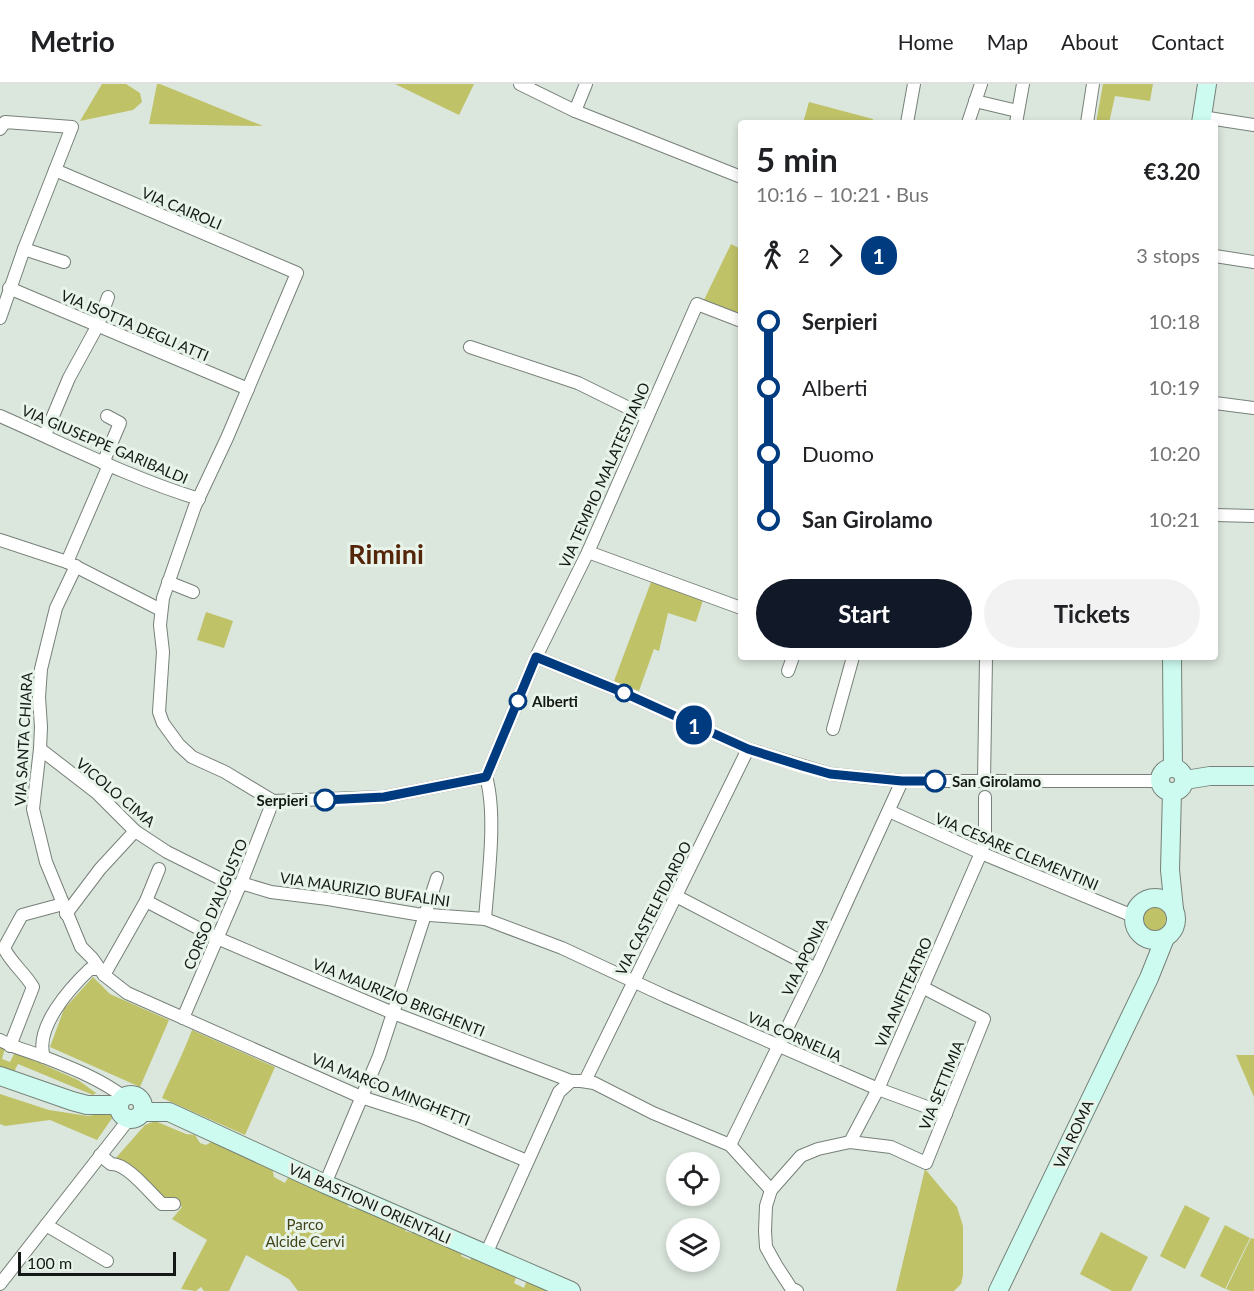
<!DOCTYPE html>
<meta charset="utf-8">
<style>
body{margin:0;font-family:Lato,sans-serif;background:#f2f2f2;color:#202124;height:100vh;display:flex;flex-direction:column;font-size:22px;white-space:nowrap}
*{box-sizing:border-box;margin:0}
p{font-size:20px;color:#757577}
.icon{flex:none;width:33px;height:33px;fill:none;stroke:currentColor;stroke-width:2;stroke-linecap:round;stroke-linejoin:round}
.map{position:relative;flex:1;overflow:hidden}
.side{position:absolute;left:738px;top:36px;width:480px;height:540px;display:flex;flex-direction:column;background:#fff;border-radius:6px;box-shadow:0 3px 9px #0003}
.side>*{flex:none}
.badge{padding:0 12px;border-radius:20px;font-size:21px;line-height:39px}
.buttons{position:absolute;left:666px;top:1068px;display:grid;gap:12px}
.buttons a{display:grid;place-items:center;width:54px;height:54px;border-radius:50%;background:#fff;box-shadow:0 3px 9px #0003;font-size:30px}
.scale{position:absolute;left:18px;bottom:15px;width:158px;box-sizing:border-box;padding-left:6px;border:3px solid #151916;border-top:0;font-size:16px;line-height:21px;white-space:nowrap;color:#151916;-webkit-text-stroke:4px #e8f4ea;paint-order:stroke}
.map>.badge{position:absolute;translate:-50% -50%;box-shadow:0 0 0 3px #fff}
.legs{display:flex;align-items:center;gap:9px;height:66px;padding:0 18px;font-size:20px}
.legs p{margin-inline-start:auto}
.head{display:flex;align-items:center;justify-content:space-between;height:102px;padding:0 18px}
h1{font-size:33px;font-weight:700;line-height:45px}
.cta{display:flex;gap:12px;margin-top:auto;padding:12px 18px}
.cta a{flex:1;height:69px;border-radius:36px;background:#111827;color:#fff;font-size:24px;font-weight:700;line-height:69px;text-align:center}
.cta a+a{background:#f2f2f2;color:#202124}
ul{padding:0 18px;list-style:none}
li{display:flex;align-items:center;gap:21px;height:66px;font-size:22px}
li i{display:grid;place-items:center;width:9px;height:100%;margin:0 8px;background:currentColor}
li i::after{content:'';width:15px;height:15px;margin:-8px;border:4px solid;border-radius:50%;background:#fff}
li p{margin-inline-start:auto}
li:first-child i{background:linear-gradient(#0000 50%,currentColor 0)}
li:last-child i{background:linear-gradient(currentColor 50%,#0000 0)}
header{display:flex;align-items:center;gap:36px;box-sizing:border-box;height:84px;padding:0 30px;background:#fff;border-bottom:2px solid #e0e0e0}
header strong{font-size:28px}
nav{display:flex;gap:33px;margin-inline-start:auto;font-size:21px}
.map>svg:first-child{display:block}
.green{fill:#c0c268}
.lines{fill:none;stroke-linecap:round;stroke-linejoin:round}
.street-casing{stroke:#768078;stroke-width:14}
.secondary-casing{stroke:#768078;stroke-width:20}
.street{stroke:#fff;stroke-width:12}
.secondary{stroke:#cdfbef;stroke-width:18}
.line-1-casing{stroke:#fff;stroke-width:14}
.line-1{stroke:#003b80;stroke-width:9}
.stop-1-dot{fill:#fff;stroke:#003b80;stroke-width:3}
.labels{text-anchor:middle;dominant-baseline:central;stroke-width:6;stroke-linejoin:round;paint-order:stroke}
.street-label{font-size:15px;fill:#151916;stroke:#e8f4ea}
.stop-label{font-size:15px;font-weight:bold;fill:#151916;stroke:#e8f4ea;text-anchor:start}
.park-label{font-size:15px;fill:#43441a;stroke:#e8f4ea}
.town-label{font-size:27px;font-weight:bold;fill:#542508;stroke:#e8f4ea}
</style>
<header>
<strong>Metrio</strong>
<nav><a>Home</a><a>Map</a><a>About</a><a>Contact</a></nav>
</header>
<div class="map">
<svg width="1254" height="1207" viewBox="0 0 1254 1207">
<rect width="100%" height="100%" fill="#dbe6dd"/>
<g class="green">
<path d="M102 0H126L140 9 142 18 133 26 80 37Z"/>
<path d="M157 0H160L263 42 149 40Z"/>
<path d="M395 0H474L459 31Z"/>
<path d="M1103 0H1153L1150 17 1115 12 1109 39H1096Z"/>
<path d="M809 18 873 35 872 39H803Z"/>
<path d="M731 160 741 165V232L703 218Z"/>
<path d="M651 498 703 516 696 538 668 529 659 567 654 565 639 607 614 597Z"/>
<path d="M206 528 233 537 224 564 197 556Z"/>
<circle cx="1154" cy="835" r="12"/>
<path d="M93 893 110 910 169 936 140 1003 50 963 64 925Z"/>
<path d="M192 946 275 983 245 1051 162 1014C172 991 183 970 192 946Z"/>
<path d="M0 962 5 964 2 975 10 978 15 968 78 996 96 1009 93 1011 18 980 14 988 0 983Z"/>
<path d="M1236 971H1254V1013Z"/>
<path d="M0 1010 49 1026 88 1032 112 1028 115 1030 97 1056 50 1036 5 1042 0 1040Z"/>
<path d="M155 1037 186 1050 195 1051 200 1059 206 1061 213 1057 271 1078 274 1093 285 1099 291 1088 348 1114V1123L355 1125 361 1120 407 1141 405 1147 412 1149 415 1144 464 1165 461 1172 470 1176 473 1170 517 1191 514 1199 524 1204 527 1196 552 1207H298L289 1195 246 1171 229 1207H204L201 1203 196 1207 181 1205 207 1156 172 1135 182 1123 178 1118H163L114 1076 145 1041Z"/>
<path d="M925 1085 957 1123 963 1142V1191L961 1200 954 1207H896Z"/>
<path d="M1185 1121 1210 1134 1185 1185 1160 1172Z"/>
<path d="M1225 1141 1250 1154 1225 1205 1200 1192Z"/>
<path d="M1101 1148 1148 1173 1131 1207H1112L1080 1190Z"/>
<path d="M1251 1154 1254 1155V1207H1231L1226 1205Z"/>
</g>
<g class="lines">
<g class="street-casing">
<g id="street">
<path d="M520 0 575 27 741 93"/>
<path d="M975 17 1017 27"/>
<path d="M575 27 586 0"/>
<path d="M1202 33 1254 41"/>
<path d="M907 39 914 0"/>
<path d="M968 39 981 0"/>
<path d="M1016 39 1023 0"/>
<path d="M1087 39 1093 0"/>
<path d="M0 45 5 38 72 43 24 165 0 234"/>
<path d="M55 86 297 189 227 354 195 422 163 514 160 541 163 568 159 628 163 639 179 661 192 673 225 688 273 717 384 713 486 693"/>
<path d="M24 165 64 178"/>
<path d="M1215 172 1254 178"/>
<path d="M9 204 248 305"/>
<path d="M470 263 578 299 647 333"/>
<path d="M1215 319 1254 324"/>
<path d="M0 332C66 361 130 394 199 415"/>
<path d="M45 351 69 294 98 241 108 213"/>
<path d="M103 379 120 339 107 332"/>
<path d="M1215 431 1254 432"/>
<path d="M0 456 67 478 161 526"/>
<path d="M588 468 741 524"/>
<path d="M67 478 109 381"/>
<path d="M76 482 56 524 41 585 39 613 41 643 40 665 33 725 46 778 81 863 92 874 104 891 127 909 361 1013 420 1032 527 1077"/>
<path d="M168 498 193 508"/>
<path d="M536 573 622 608 748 665 830 690 902 697H1160"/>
<path d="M788 587 793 573"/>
<path d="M833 645 853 573"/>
<path d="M40 665 97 709 135 747 167 768 239 804"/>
<path d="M486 693 536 573 588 468 697 220 741 237"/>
<path d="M984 697 986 574"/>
<path d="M889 727 981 769 1133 832"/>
<path d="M241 799 271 808 328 815 416 830 485 835 562 864 665 912 878 1005 946 1030"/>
<path d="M676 812 816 885"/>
<path d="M146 817 217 854 393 929 571 997"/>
<path d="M66 830 100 785 135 747"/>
<path d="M485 835C488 795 497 730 486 693"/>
<path d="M104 891 146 817 159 785"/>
<path d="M183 934 241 799 273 717"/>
<path d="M0 956C14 964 29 967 44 973 72 984 100 995 124 1013"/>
<path d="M10 962 33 903C24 888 11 879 4 864L22 831 63 820"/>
<path d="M44 973C34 944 70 904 90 885H99"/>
<path d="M585 997 748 665"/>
<path d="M850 1058 878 1005 981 769 985 756V713"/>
<path d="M730 1061 816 885 902 697"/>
<path d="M100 1071 111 1080C127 1079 150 1109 162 1120H174"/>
<path d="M325 1100 379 972 437 794"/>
<path d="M46 1141 107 1177"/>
<path d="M486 1170 559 1008 571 997H581L594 999 653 1029 730 1061 771 1106"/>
<path d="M0 1200 129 1035"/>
<path d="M797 1207 791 1204 776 1181 766 1163 765 1147 766 1122 771 1106 801 1072 818 1065 850 1058 891 1063 926 1079 984 935 922 903"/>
</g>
</g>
<g class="secondary-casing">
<g id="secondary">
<path d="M1201 39 1207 0"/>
<path d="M1172 573 1173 684"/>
<circle cx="1172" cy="696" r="12"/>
<path d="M1185 696 1210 692H1254"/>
<path d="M1172 708 1170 786 1174 825"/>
<circle cx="1155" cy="835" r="21"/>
<path d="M0 992 72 1017 87 1021H119"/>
<circle cx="131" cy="1023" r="12"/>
<path d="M143 1027 148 1028H169L325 1100 571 1207"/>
<path d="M998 1207 1149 894 1165 854"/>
</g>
</g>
<use href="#street" class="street"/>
<use href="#secondary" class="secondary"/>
</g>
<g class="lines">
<g class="line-1-casing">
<path id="line-1" d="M325 716 384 713 486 693 536 573 622 608 748 665 802 682 830 690 902 697H935"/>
</g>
<use href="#line-1" class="line-1"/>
</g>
<g class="stop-1-dot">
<circle cx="624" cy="609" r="8"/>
<circle cx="518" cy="617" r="8"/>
<circle cx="935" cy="697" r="10"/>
<circle cx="325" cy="716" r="10"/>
</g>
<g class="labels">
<g class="street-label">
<text transform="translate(182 124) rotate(23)">VIA CAIROLI</text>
<text transform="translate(135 241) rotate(23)">VIA ISOTTA DEGLI ATTI</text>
<text transform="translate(105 360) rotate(23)">VIA GIUSEPPE GARIBALDI</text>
<text transform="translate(604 391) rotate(-66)">VIA TEMPIO MALATESTIANO</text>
<text transform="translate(23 655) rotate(-87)">VIA SANTA CHIARA</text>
<text transform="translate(116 708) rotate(40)">VICOLO CIMA</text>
<text transform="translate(1017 767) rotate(23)">VIA CESARE CLEMENTINI</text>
<text transform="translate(365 805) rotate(8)">VIA MAURIZIO BUFALINI</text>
<text transform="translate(215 820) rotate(-67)">CORSO D'AUGUSTO</text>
<text transform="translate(653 824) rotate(-63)">VIA CASTELFIDARDO</text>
<text transform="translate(804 873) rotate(-64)">VIA APONIA</text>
<text transform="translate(903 908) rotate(-66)">VIA ANFITEATRO</text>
<text transform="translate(399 913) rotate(22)">VIA MAURIZIO BRIGHENTI</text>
<text transform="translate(795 952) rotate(24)">VIA CORNELIA</text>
<text transform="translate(941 1001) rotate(-68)">VIA SETTIMIA</text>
<text transform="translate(391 1005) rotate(22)">VIA MARCO MINGHETTI</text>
<text transform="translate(1073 1050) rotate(-65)">VIA ROMA</text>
<text transform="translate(370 1119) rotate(24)">VIA BASTIONI ORIENTALI</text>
</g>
<g class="stop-label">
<text x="532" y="617">Alberti</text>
<text x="952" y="697">San Girolamo</text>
<text x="308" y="716" text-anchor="end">Serpieri</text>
</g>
<g class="park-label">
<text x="305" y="1140">Parco<tspan x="305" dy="17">Alcide Cervi</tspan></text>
</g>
<g class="town-label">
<text x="386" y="469">Rimini</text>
</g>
</g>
</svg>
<div class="buttons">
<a><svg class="icon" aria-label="locate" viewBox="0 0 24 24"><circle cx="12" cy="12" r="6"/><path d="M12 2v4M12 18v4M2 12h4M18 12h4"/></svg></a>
<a><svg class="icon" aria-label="layers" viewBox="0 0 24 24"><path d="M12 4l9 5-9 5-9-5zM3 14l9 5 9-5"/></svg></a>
</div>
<div class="scale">100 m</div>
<b class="badge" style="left:694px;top:641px;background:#003b80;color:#fff">1</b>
<section class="side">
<div class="head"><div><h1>5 min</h1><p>10:16 – 10:21 · Bus</p></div><b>€3.20</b></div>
<div class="legs"><svg class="icon" aria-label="walk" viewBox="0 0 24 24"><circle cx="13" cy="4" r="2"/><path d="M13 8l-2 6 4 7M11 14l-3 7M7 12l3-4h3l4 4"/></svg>2<svg class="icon" aria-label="forward" viewBox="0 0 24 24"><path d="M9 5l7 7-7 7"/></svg><b class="badge" style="background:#003b80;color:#fff">1</b><p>3 stops</p></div>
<ul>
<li><i style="color:#003b80"></i><b>Serpieri</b><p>10:18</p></li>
<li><i style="color:#003b80"></i><span>Alberti</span><p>10:19</p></li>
<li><i style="color:#003b80"></i><span>Duomo</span><p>10:20</p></li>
<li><i style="color:#003b80"></i><b>San Girolamo</b><p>10:21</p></li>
</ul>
<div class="cta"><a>Start</a><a>Tickets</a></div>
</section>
</div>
